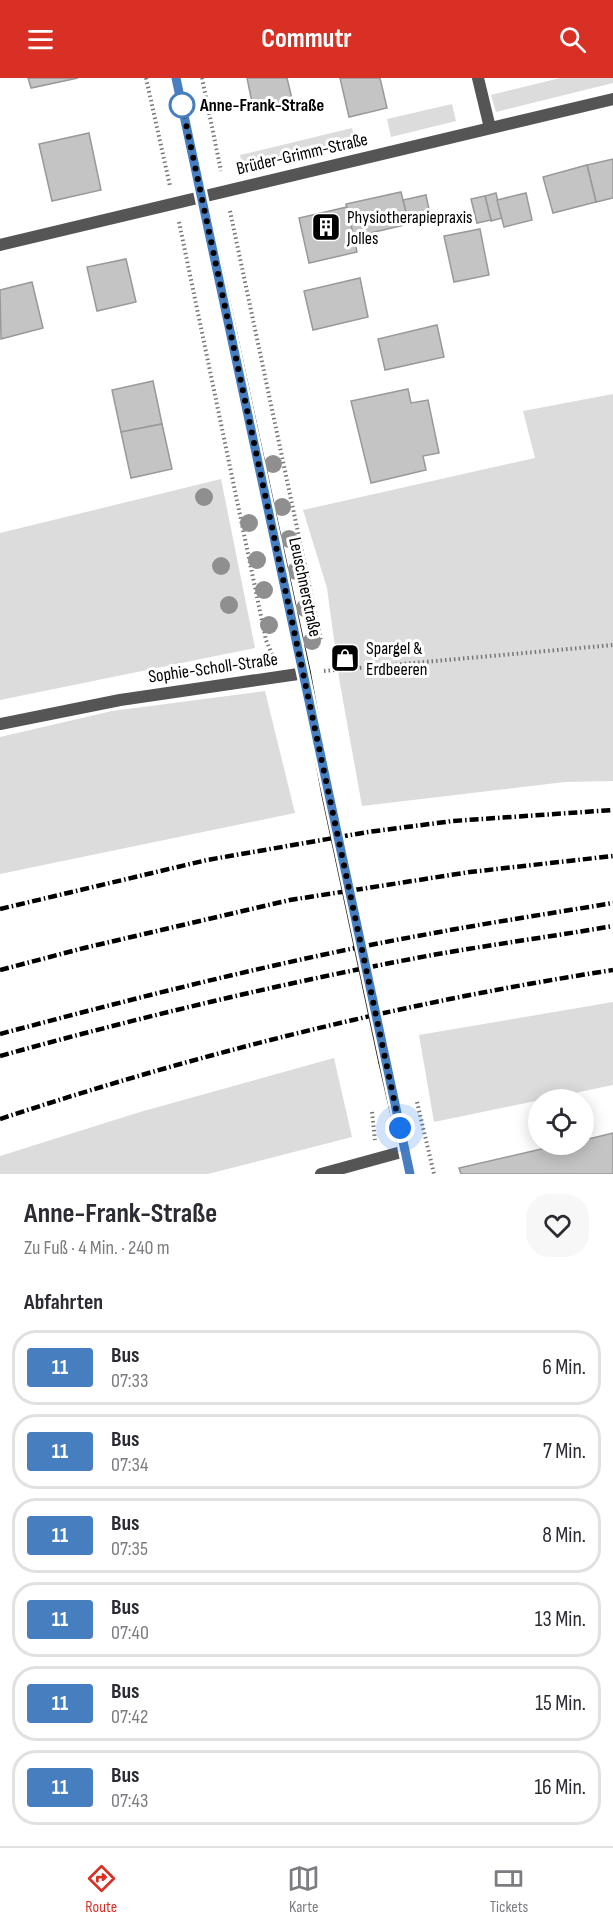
<!DOCTYPE html>
<html lang="de">
<meta charset="utf-8">
<style>
body{margin:0;font-family:"Sofia Sans Condensed",sans-serif;background:#f7f7f7;color:#2b2b33;height:100vh;display:flex;flex-direction:column;font-size:22px;white-space:nowrap}
*{box-sizing:border-box;margin:0}
p{font-size:20px;color:#7c7c81}
.icon{flex:none;width:33px;height:33px;fill:none;stroke:currentColor;stroke-width:2;stroke-linecap:round;stroke-linejoin:round}
.map{position:relative;height:1096px;overflow:hidden}
.sheet{display:flex;flex-direction:column;background:#fff;flex:1}
.sheet>*{flex:none}
.badge{padding:0 12px;border-radius:4px;font-size:21px;line-height:39px}
.fabs{position:absolute;left:528px;top:1011px;display:grid;gap:12px}
.fabs a{display:grid;place-items:center;width:66px;height:66px;border-radius:50%;background:#fff;box-shadow:0 3px 15px #0003;font-size:30px}
.you{position:absolute;width:30px;height:30px;margin:-15px;border:4px solid #fff;border-radius:50%;background:#1a73e8;box-shadow:0 0 0 9px #1a73e833}
.map>.badge{position:absolute;translate:-50% -50%;box-shadow:0 0 0 3px #fff}
h2{padding:0 24px;font-size:22px;line-height:54px}
.round{display:grid;place-items:center;flex:none;width:63px;height:63px;border-radius:24px;background:#f7f7f7}
.headline{display:flex;align-items:center;justify-content:space-between;height:102px;padding:0 24px}
h1{font-size:28px;font-weight:700;line-height:45px}
ul{padding:0;list-style:none}
li{display:flex;align-items:center;gap:18px;height:75px;margin:0 12px 9px;padding:0 12px;border:3px solid #e1e1e2;border-radius:24px}
li div{flex:1}
li b{display:block;font-size:22px}
li em{font-style:normal}
li .badge{min-width:66px;font-weight:700;text-align:center}
header{display:flex;justify-content:space-between;align-items:center;height:78px;padding:0 24px;background:#d93025;color:#fff;font-size:27px;font-weight:700}
.dock{display:flex;justify-content:space-around;align-items:center;height:84px;border-top:2px solid #e1e1e2;background:#fff;font-size:16px;color:#7c7c81}
.dock a{display:grid;justify-items:center;gap:3px}
.dock .active{color:#d93025}
.map>svg:first-child{display:block}
.green{fill:#dcdcdc}
.building{fill:#c4c4c4;stroke:#999;stroke-width:1.5}
.lines{fill:none;stroke-linecap:round;stroke-linejoin:round}
.path{stroke:#777;stroke-width:4;stroke-dasharray:1.5 3;stroke-linecap:butt}
.service{stroke:#555;stroke-width:12}
.minor{stroke:#555;stroke-width:12}
.secondary{stroke:#222;stroke-width:12}
.rail{stroke:#000;stroke-width:4.5;stroke-dasharray:9 3 1.5 3;stroke-linecap:butt}
.secondary-bridge{stroke:#222;stroke-width:12}
.tree{fill:#8f8f8f}
.line-casing{stroke:#fff;stroke-width:14}
.line{stroke:#477ec0;stroke-width:9}
.walk{stroke:#000;stroke-width:6;stroke-dasharray:0 10.8}
.stop-dot{fill:#fff;stroke:#477ec0;stroke-width:3}
.labels{text-anchor:middle;dominant-baseline:central;stroke-width:6;stroke-linejoin:round;paint-order:stroke}
.stop-label{font-size:18px;font-weight:bold;fill:#000;stroke:#fff;text-anchor:start}
.street-label{font-size:18px;fill:#000;stroke:#fff}
.poi-label{font-size:18px;fill:#000;stroke:#fff;text-anchor:start}
</style>
<header><svg class="icon" aria-label="menu" viewBox="0 0 24 24"><path d="M4 6h16M4 12h16M4 18h16"/></svg>Commutr<svg class="icon" aria-label="search" viewBox="0 0 24 24"><circle cx="10" cy="10" r="6"/><path d="M15 15l6 6"/></svg></header>
<div class="map">
<svg width="613" height="1096" viewBox="0 0 613 1096">
<rect width="100%" height="100%" fill="#fff"/>
<g class="green">
<path d="M560 0H613V5L496 34 491 17Z"/>
<path d="M452 26 456 43 391 59 387 41Z"/>
<path d="M352 50 357 67 244 93 240 77Z"/>
<path d="M613 316V703L565 704 362 728 340 606 327 510 303 432 535 380 523 333Z"/>
<path d="M221 401 255 570 0 622V455Z"/>
<path d="M265 613 295 735 0 796V659L112 633Z"/>
<path d="M613 924V1007L434 1044 419 957Z"/>
<path d="M334 980 352 1059 208 1096H0V1078L140 1034Z"/>
</g>
<g class="building">
<path d="M28 0H78L31 10Z"/>
<path d="M247 0H287L293 25 254 34Z"/>
<path d="M340 0H380L387 30 349 39Z"/>
<path d="M89 55 101 112 52 123 39 66Z"/>
<path d="M613 81V120L596 124 587 87Z"/>
<path d="M587 87 596 124 553 135 543 99Z"/>
<path d="M401 114 409 146 353 159 346 126Z"/>
<path d="M496 115 502 140 491 143 485 118Z"/>
<path d="M526 115 532 142 504 149 497 122Z"/>
<path d="M426 117 431 141 409 146 403 122Z"/>
<path d="M485 118 491 142 477 145 471 121Z"/>
<path d="M347 129 357 174 309 185 299 140Z"/>
<path d="M480 151 489 197 454 204 444 158Z"/>
<path d="M126 181 136 224 97 233 87 189Z"/>
<path d="M360 200 368 239 313 252 304 213Z"/>
<path d="M32 204 43 250 1 261 0 212Z"/>
<path d="M437 247 444 279 385 292 378 261Z"/>
<path d="M153 303 162 346 121 354 112 312Z"/>
<path d="M408 311 411 325 428 322 439 375 423 378 426 392 371 405 351 323Z"/>
<path d="M162 346 172 391 131 400 121 354Z"/>
<path d="M613 1055V1096H461L459 1090 563 1066H584V1062Z"/>
</g>
<g class="lines">
<g class="path">
<path d="M146 0 170 108"/>
<path d="M202 0 221 93"/>
<path d="M230 133 321 563"/>
<path d="M179 144 266 562 273 579"/>
<path d="M324 593 613 567"/>
<path d="M417 1024 434 1096"/>
<path d="M372 1034 375 1062"/>
</g>
<path class="service" d="M478 0 490 50"/>
<g class="minor">
<path d="M0 167 613 21"/>
<path d="M0 646 120 622 305 595"/>
<path d="M321 1096 405 1073"/>
</g>
<g class="secondary">
<path d="M176 0 305 595 327 715"/>
<path d="M384 983 410 1096"/>
</g>
<g class="rail">
<path d="M0 831 207 782 368 754 453 743 613 732"/>
<path d="M0 892 84 870 290 822 470 794 613 778"/>
<path d="M0 956C143 918 288 881 434 855 493 844 553 835 613 825"/>
<path d="M0 978C144 938 291 903 438 876 496 866 555 858 613 848"/>
<path d="M0 1041C200 975 405 924 613 892"/>
</g>
<path class="secondary-bridge" d="M327 715 384 983"/>
</g>
<g class="tree">
<circle cx="273" cy="386" r="9"/>
<circle cx="204" cy="419" r="9"/>
<circle cx="282" cy="429" r="9"/>
<circle cx="249" cy="445" r="9"/>
<circle cx="289" cy="461" r="9"/>
<circle cx="257" cy="482" r="9"/>
<circle cx="221" cy="488" r="9"/>
<circle cx="296" cy="493" r="9"/>
<circle cx="264" cy="512" r="9"/>
<circle cx="229" cy="527" r="9"/>
<circle cx="305" cy="530" r="9"/>
<circle cx="269" cy="547" r="9"/>
<circle cx="312" cy="563" r="9"/>
</g>
<g class="lines">
<g class="line-casing">
<path id="line" d="M176 0 410 1096"/>
</g>
<use href="#line" class="line"/>
<path class="walk" d="M182 27 400 1050"/>
</g>
<defs>
<g id="building-square" transform="scale(1.5)"><rect x="-9" y="-9" width="18" height="18" rx="4" fill="#000" stroke="#fff"/><path d="M-4-6H4V6H1V3H-1V6H-4ZM-2.5-4.3h1.7v1.8h-1.7ZM.8-4.3h1.7v1.8H.8ZM-2.5-1h1.7V.8h-1.7ZM.8-1h1.7V.8H.8Z" fill="#fff"/></g>
<g id="shop-square" transform="scale(1.5)"><rect x="-9" y="-9" width="18" height="18" rx="4" fill="#000" stroke="#fff"/><path d="M-5-2.5h2.3a2.7 3.5 0 0 1 5.4 0H5L5.5 6h-11ZM-1.5-2.5h3a1.5 2.3 0 0 0-3 0Z" fill="#fff"/></g>
</defs>
<g fill-rule="evenodd">
<use href="#building-square" x="326" y="149"/>
<use href="#shop-square" x="345" y="580"/>
</g>
<circle class="stop-dot" cx="182" cy="27" r="12"/>
<g class="labels">
<g class="stop-label">
<text x="200" y="27">Anne-Frank-Straße</text>
</g>
<g class="street-label">
<text transform="translate(302 76) rotate(-13)">Brüder-Grimm-Straße</text>
<text transform="translate(305 509) rotate(78)">Leuschnerstraße</text>
<text transform="translate(213 590) rotate(-8)">Sophie-Scholl-Straße</text>
</g>
<g class="poi-label">
<text x="347" y="139">Physiotherapiepraxis<tspan x="347" dy="21">Jolles</tspan></text>
<text x="366" y="570">Spargel &amp;<tspan x="366" dy="21">Erdbeeren</tspan></text>
</g>
</g>
</svg>
<div class="fabs">
<a><svg class="icon" aria-label="locate" viewBox="0 0 24 24"><circle cx="12" cy="12" r="6"/><path d="M12 2v4M12 18v4M2 12h4M18 12h4"/></svg></a>
</div>
<div class="you" style="left:400px;top:1050px"></div>
</div>
<section class="sheet">
<div class="headline"><div><h1>Anne-Frank-Straße</h1><p>Zu Fuß · 4 Min. · 240 m</p></div><a class="round"><svg class="icon" aria-label="heart" viewBox="0 0 24 24"><path d="M12 20l-8-8c-3-5 5-10 8-4 3-6 11-1 8 4z"/></svg></a></div>
<h2>Abfahrten</h2>
<ul>
<li><span class="badge" style="background:#477ec0;color:#fff">11</span><div><b>Bus</b><p>07:33</p></div><em>6 Min.</em></li>
<li><span class="badge" style="background:#477ec0;color:#fff">11</span><div><b>Bus</b><p>07:34</p></div><em>7 Min.</em></li>
<li><span class="badge" style="background:#477ec0;color:#fff">11</span><div><b>Bus</b><p>07:35</p></div><em>8 Min.</em></li>
<li><span class="badge" style="background:#477ec0;color:#fff">11</span><div><b>Bus</b><p>07:40</p></div><em>13 Min.</em></li>
<li><span class="badge" style="background:#477ec0;color:#fff">11</span><div><b>Bus</b><p>07:42</p></div><em>15 Min.</em></li>
<li><span class="badge" style="background:#477ec0;color:#fff">11</span><div><b>Bus</b><p>07:43</p></div><em>16 Min.</em></li>
</ul>
</section>
<nav class="dock">
<a class="active"><svg class="icon" aria-label="directions" viewBox="0 0 24 24"><path d="M12 3l9 9-9 9-9-9zM9 14v-3h6M13 9l2 2-2 2"/></svg>Route</a>
<a><svg class="icon" aria-label="map" viewBox="0 0 24 24"><path d="M3 6l6-2 6 2 6-2v14l-6 2-6-2-6 2zM9 4v14M15 6v14"/></svg>Karte</a>
<a><svg class="icon" aria-label="tickets" viewBox="0 0 24 24"><path d="M3 7h18v10H3zM15 7v10"/></svg>Tickets</a>
</nav>
